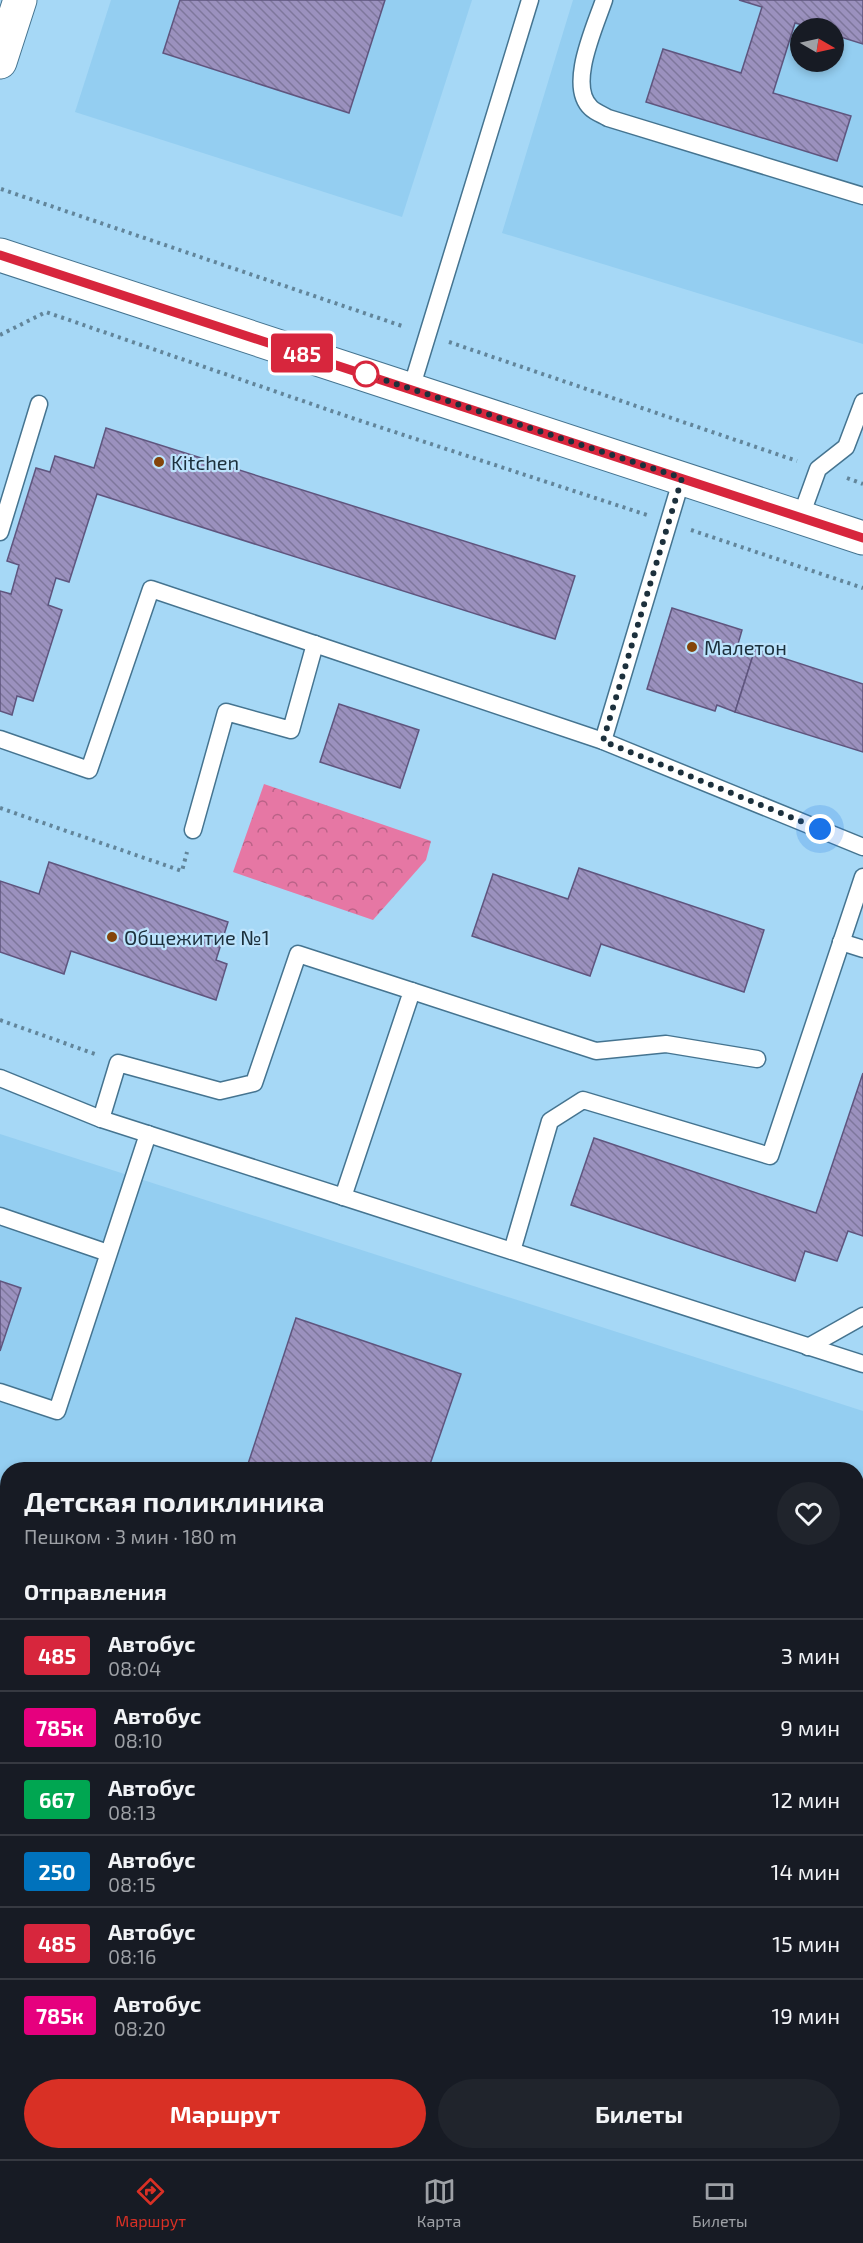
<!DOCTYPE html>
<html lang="ru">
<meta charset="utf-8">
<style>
body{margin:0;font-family:"Exo 2",sans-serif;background:#20242c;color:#f1f3f6;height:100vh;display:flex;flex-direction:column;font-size:22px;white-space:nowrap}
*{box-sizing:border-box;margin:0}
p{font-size:20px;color:#9ea1a6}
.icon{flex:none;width:33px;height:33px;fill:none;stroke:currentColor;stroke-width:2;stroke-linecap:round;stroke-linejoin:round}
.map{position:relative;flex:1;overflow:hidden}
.panel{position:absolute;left:0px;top:1462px;width:864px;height:698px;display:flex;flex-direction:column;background:#171b24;border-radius:24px 24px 0 0;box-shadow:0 3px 9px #0003}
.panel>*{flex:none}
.badge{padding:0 12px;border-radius:4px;font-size:21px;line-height:39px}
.needle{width:39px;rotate:99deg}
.buttons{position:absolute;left:790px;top:18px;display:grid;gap:12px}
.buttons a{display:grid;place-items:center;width:54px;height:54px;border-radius:50%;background:#171b24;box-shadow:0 3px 9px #0003;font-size:30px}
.you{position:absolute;width:30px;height:30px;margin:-15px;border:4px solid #fff;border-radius:50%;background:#1a73e8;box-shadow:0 0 0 9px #1a73e833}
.map>.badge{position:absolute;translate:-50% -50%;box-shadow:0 0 0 3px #fff}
h2{padding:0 24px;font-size:22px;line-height:54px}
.round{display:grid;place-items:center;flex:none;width:63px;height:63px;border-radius:32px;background:#20242c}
.headline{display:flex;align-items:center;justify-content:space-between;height:102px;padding:0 24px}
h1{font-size:28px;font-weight:700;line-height:45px}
.cta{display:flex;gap:12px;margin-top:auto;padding:12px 24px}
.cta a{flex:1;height:69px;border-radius:36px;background:#d93025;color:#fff;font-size:24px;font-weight:700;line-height:69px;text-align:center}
.cta a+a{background:#20242c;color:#f1f3f6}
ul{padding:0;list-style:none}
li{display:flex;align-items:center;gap:18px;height:72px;padding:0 24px;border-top:2px solid #363941}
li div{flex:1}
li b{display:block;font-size:22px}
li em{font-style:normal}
li .badge{min-width:66px;font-weight:700;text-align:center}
.tab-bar{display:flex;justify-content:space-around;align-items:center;height:84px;border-top:2px solid #363941;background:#171b24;font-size:16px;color:#9ea1a6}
.tab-bar a{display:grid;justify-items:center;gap:3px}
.tab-bar .on{color:#d93025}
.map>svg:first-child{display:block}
.built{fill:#94cef1;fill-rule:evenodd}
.park{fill:url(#park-crowns)}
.building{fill:url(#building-back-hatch);stroke:#5f557e;stroke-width:1.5}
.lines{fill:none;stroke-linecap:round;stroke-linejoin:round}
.service-casing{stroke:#457490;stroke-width:19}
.tertiary-casing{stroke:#457490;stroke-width:35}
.path{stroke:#62859a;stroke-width:4;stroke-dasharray:3 4.5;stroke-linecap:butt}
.service{stroke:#fff;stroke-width:16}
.tertiary{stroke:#fff;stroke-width:33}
.line-casing{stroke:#fff;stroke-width:14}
.line{stroke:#d7263d;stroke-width:9}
.walk{stroke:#1c303c;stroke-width:6;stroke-dasharray:0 10.8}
.stop-dot{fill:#fff;stroke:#d7263d;stroke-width:3}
.poi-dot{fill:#84450a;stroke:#bce3fc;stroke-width:2}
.labels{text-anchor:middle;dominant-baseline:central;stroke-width:4.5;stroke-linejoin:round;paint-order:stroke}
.poi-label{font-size:20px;fill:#1c303c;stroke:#bce3fc;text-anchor:start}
</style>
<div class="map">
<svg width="863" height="2159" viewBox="0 0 863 2159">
<defs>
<pattern id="park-crowns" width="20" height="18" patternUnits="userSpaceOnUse" patternTransform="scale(1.5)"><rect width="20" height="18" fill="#e677a4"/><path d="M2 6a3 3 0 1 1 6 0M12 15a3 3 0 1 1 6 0" fill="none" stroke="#ba6287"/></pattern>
<pattern id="building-back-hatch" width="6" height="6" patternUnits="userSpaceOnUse" patternTransform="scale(1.5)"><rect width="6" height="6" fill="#9b91be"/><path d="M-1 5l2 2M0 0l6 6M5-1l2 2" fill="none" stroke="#7e779c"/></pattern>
</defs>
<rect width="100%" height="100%" fill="#a6d8f6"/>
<g class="built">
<path d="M111 0H472L402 217 75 112Z"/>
<path d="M573 0H863V344L502 233ZM801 28H834V62H801Z"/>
<path d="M0 1134 863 1411V2159H0ZM8 1470H856V2152H8Z"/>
</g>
<path class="park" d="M264 784 431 841 426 860 373 920 233 872Z"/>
<g class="building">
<path d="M180 0H385L349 113 163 53Z"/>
<path d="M739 0H863V44L834 35V28H813L795 23 773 93 851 116 837 161 646 102 663 49 741 73 762 7Z"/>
<path d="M106 428 575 576 555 639 97 494 69 582 56 578 48 605 62 610 33 701 17 696 12 715 0 711V591L11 594 19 565 7 561 36 468 50 472 55 456 94 468Z"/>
<path d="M672 608 742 630 738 644 755 649 735 712 717 705 715 711 647 689Z"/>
<path d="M755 649 863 684V752L735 712Z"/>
<path d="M339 704 419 730 400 788 320 762Z"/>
<path d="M49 862 228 922 216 960 227 964 216 1000 71 951 64 974 0 952V881L39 894Z"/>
<path d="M579 868 764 930 744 992 601 944 590 976 472 936 493 874 568 899Z"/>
<path d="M863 1073V1236L848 1231 837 1261 805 1251 795 1281 571 1205 594 1138 816 1213Z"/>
<path d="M0 1281 21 1288 0 1351Z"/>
<path d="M296 1318 461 1374 428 1470H246Z"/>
<path d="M754 1464 773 1470H752Z"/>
<path d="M856 1497 863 1499V1829L856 1827Z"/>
</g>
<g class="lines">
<g class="service-casing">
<g id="service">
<path d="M604 0C595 27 567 86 591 108 595 112 603 115 608 118L863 196"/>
<path d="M411 389 530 0"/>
<path d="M801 516 818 469 846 447 863 402"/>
<path d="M0 532 39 404"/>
<path d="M0 739 89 770 151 589 603 741 863 847"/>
<path d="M603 741 682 478"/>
<path d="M193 830 226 712 291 730 315 644"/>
<path d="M841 942 863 949"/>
<path d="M412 991 596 1051 666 1044 757 1059"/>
<path d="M0 1078 101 1119 863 1364"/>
<path d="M101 1119 118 1063 220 1091 254 1083 298 954 412 991 343 1197"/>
<path d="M0 1216 108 1253"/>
<path d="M512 1251 550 1121 583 1100 770 1156 863 877"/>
<path d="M808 1347 863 1316"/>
<path d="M0 1392 57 1411 148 1134"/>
</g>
</g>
<g class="tertiary-casing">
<g id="tertiary">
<path d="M0 62 20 0"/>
<path d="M0 255 863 538"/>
</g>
</g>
<g class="path">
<path d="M1 189 405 327"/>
<path d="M0 335 46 312 352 418 647 515"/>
<path d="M449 342 797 461"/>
<path d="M847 478 863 484"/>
<path d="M691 530 863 588"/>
<path d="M0 808 182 871 187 852"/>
<path d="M0 1020 95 1054"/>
<path d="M521 2159 523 2152"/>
</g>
<use href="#service" class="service"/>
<use href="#tertiary" class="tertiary"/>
</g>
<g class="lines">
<g class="line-casing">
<path id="line" d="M0 255 863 538"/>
</g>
<use href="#line" class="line"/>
<path class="walk" d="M366 374 682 478 603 741 820 829"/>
</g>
<circle class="stop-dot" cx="366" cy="374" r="12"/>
<g class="poi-dot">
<circle cx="159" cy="462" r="6"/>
<circle cx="692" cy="647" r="6"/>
<circle cx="112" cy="937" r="6"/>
</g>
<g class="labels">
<g class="poi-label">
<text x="171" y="462">Kitchen</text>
<text x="704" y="647">Малетон</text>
<text x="124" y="937">Общежитие №1</text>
</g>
</g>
</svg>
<div class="buttons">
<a><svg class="needle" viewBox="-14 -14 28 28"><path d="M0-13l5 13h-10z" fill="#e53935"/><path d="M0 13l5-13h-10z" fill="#9ea1a6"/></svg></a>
</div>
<div class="you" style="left:820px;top:829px"></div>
<b class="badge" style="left:302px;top:353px;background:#d7263d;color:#fff">485</b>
<section class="panel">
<div class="headline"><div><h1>Детская поликлиника</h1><p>Пешком · 3 мин · 180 m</p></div><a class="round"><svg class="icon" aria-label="heart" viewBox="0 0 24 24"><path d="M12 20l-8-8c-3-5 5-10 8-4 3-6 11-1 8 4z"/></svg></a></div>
<h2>Отправления</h2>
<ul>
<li><span class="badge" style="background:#d7263d;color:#fff">485</span><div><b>Автобус</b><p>08:04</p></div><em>3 мин</em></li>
<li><span class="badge" style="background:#e6007e;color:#fff">785к</span><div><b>Автобус</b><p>08:10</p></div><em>9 мин</em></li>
<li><span class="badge" style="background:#00a651;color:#fff">667</span><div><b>Автобус</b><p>08:13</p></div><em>12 мин</em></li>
<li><span class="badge" style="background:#0072bc;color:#fff">250</span><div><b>Автобус</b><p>08:15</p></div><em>14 мин</em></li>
<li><span class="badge" style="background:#d7263d;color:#fff">485</span><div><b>Автобус</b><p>08:16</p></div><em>15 мин</em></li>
<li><span class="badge" style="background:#e6007e;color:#fff">785к</span><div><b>Автобус</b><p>08:20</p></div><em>19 мин</em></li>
</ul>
<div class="cta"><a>Маршрут</a><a>Билеты</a></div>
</section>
</div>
<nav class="tab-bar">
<a class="on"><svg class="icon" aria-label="directions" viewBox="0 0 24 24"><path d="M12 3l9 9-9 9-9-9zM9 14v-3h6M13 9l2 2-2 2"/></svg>Маршрут</a>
<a><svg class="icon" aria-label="map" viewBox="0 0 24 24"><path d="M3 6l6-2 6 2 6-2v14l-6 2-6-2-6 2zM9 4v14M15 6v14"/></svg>Карта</a>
<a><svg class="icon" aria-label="tickets" viewBox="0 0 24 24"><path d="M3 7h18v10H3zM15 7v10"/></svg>Билеты</a>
</nav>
